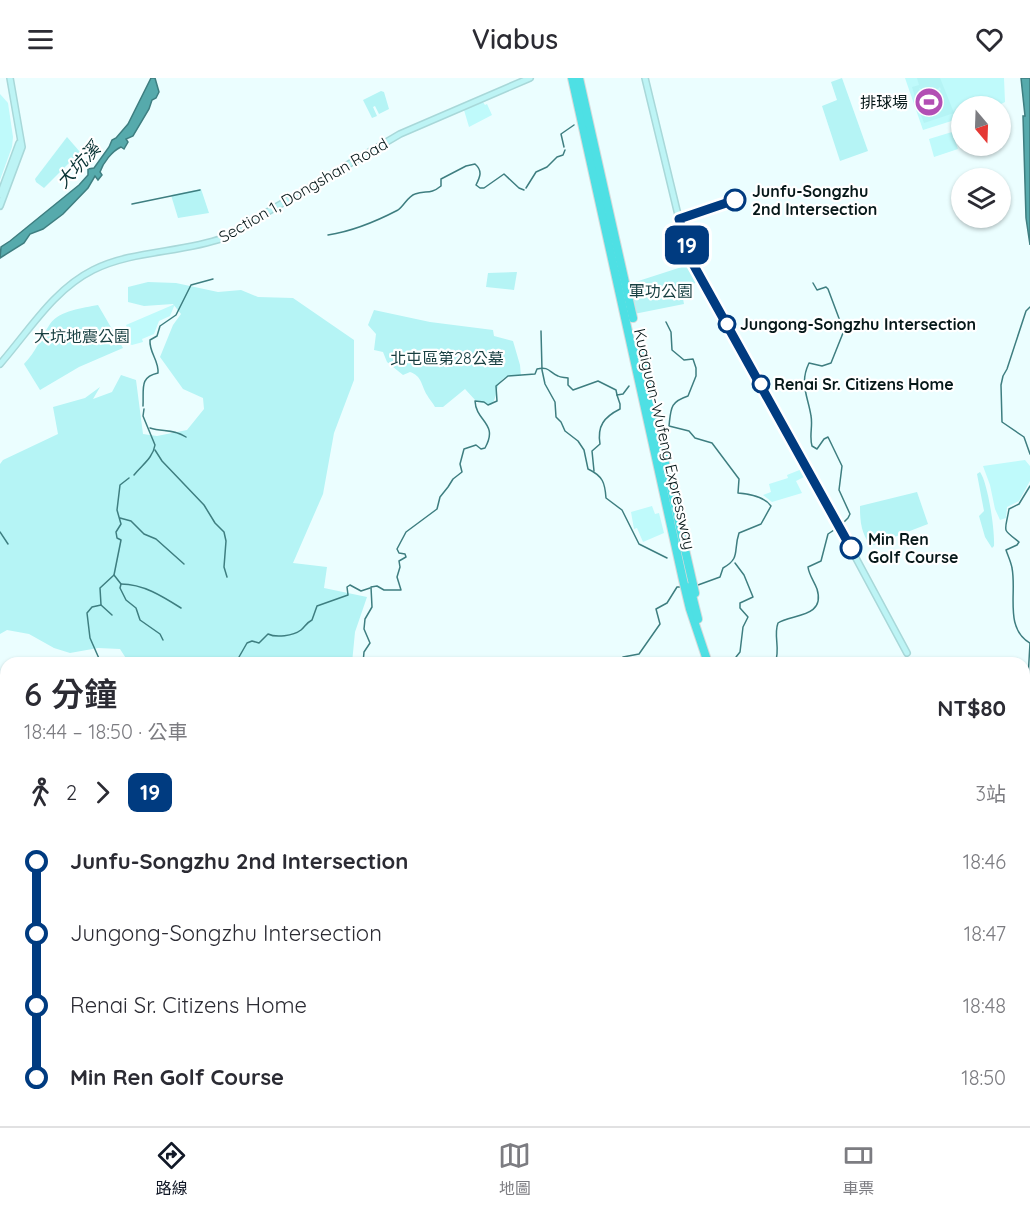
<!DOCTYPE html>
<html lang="zh-TW">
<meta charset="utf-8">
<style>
body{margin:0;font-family:Quicksand,"Noto Sans TC",sans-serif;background:#f2f2f3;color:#2b2b33;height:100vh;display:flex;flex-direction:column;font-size:22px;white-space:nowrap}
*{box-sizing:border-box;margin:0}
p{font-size:20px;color:#7c7c81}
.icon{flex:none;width:33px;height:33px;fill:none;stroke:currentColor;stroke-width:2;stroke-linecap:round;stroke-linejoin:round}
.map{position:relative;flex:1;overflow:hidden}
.panel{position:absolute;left:0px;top:579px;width:1030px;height:470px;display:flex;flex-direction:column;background:#fff;border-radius:18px 18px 0 0;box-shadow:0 2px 4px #0004}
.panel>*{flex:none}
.badge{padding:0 12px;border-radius:9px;font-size:21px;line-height:39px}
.needle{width:39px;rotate:161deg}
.tools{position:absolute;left:951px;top:18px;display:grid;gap:12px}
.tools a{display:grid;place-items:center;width:60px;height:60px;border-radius:50%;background:#fff;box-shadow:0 2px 4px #0004;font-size:30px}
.map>.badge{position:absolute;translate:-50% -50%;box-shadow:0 0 0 3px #fff}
.legs{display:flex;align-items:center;gap:9px;height:66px;padding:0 24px;font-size:20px}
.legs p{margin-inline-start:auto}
.summary{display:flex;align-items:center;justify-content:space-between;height:102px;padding:0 24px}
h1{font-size:33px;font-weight:600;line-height:45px}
ul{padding:0 24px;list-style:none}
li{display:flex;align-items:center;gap:21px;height:72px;font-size:22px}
li i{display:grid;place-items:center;width:9px;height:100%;margin:0 8px;background:currentColor}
li i::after{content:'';width:15px;height:15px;margin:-8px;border:4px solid;border-radius:50%;background:#fff}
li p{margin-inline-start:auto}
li:first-child i{background:linear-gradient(#0000 50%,currentColor 0)}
li:last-child i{background:linear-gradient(currentColor 50%,#0000 0)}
header{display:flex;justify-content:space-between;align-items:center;height:78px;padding:0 24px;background:#fff;font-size:27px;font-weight:600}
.dock{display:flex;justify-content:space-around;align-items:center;height:84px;border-top:2px solid #e1e1e2;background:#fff;font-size:16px;color:#7c7c81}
.dock a{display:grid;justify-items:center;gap:3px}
.dock .on{color:#111827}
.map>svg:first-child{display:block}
.built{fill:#bffafb}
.green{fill:#b5f4f5}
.water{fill:#56aaac;stroke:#3e7e80;stroke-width:1.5}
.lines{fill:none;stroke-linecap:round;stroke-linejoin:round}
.stream{stroke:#3e7e80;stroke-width:1.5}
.secondary-casing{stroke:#a8d8d9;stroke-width:8}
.trunk-casing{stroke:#d7dada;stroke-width:10}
.motorway-casing{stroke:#d7dada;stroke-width:11}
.secondary{stroke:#bdf4f5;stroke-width:5}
.trunk{stroke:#4ee0e4;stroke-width:8}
.motorway{stroke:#22d9de;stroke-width:8}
.line-1-casing{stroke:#fff;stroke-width:14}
.line-1{stroke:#003b80;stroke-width:9}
.stop-1-dot{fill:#fff;stroke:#003b80;stroke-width:3}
.labels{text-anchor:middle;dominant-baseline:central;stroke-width:4.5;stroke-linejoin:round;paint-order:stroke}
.poi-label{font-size:16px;fill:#061819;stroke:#fff;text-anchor:end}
.street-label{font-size:16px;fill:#061819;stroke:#fff}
.stop-label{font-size:16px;font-weight:bold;fill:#061819;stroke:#fff;text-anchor:start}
.park-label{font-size:16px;fill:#163e40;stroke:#fff}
.water-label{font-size:18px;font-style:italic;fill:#073233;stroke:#fff}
</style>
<header><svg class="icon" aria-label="menu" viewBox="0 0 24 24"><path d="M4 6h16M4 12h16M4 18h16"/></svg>Viabus<svg class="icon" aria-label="heart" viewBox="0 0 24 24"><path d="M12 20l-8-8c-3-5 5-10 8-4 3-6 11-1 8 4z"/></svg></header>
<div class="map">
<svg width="1030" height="1048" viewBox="0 0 1030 1048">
<rect width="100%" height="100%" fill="#ebfeff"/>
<g class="built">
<path d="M905 0H1004L1005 24 997 28H962L961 40 923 52Z"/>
<path d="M0 16 8 25 13 59 12 69 0 102Z"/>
<path d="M483 24 485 27 487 26 492 37 469 49 464 32Z"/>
<path d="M952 54 958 71 934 79 929 61Z"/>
<path d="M175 226 170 238 159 243 154 256 142 261 143 264 132 267 122 263 119 257 128 252 126 247Z"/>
<path d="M1025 382 1030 388V403L1019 423 1007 429 1006 440 1000 442 995 431 990 407 983 388Z"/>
<path d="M802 391 806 398 796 403 802 415 772 424 763 417 771 414 769 406 788 400 787 397Z"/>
<path d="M652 428 655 436 659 435 664 455 643 464 637 450 634 451 631 434Z"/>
</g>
<g class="green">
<path d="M842 0 868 73 840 83 822 28 837 22 831 4Z"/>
<path d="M917 0H940L954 35 924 45 915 21 941 12 940 9 936 13 929 15 919 10 921 17 915 19 912 9 919 7Z"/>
<path d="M381 13 384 14 389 31 379 36 375 28 373 29 377 38 372 40 363 22Z"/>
<path d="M67 59 80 74 44 110 36 104 35 101Z"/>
<path d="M201 111 209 135 178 140 171 117Z"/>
<path d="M691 186 698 204 681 210 684 226 634 236 629 206Z"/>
<path d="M517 194 514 212 486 209 488 195Z"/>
<path d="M148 204 176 205 218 214 241 212 258 219 293 220 354 262V302L334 355 323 416 293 485 327 489 324 510 367 519 355 554 352 585H129L120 571 98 570 70 575 54 570 29 556 7 552 0 556V386L3 382 58 356 53 329 85 320 100 309 93 321 112 314 121 297 136 302 143 356 157 358 187 352 204 331 203 320 183 311 160 279 173 247 181 236 173 226 144 228 128 224V209Z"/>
<path d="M98 227 123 270 79 289 40 312 24 286C36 274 41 259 50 246 60 232 83 230 98 227Z"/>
<path d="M374 232 430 244 493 252 494 258 513 263 520 287 521 298C517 298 514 297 510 298 493 301 500 318 491 327L476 323 465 311 443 329H435C433 325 429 321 427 317 421 307 422 298 410 294L403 297 387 284 383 274 374 272 376 256 368 247Z"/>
<path d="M980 394C988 405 995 453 994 468L992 470 985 459 979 438 984 433 977 396Z"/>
<path d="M917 414 928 446 871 468C861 455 860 444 860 428Z"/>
<path d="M423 1042 435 1045 459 1046 460 1048H323V1043Z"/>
</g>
<g class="water">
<path d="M151 0H155L159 14 156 20 152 22 149 31 133 58 126 61 128 64 124 71 121 69C112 73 103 85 100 94L102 97 98 102 95 98 88 110 63 136 43 151 30 156 24 165 0 180 1 169 10 163 79 107 88 97V91L94 90 109 69 112 62 116 60 128 46Z"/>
<path d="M1021 0H1030V167L1026 140 1023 38H1025Z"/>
</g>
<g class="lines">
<g class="stream">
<path d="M564 69 561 56 574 47"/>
<path d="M526 110 536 94 547 89 557 79 563 77 565 72"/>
<path d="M132 126 200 112"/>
<path d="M328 157C354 153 375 144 398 132 404 128 408 118 415 116 426 112 430 117 441 108V101L466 88 475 86C483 93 480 99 476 107L480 110H484L504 96 519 110 524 112"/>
<path d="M813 205 817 212 826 209 828 211 843 251"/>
<path d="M1030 229 1026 233 1007 291 1003 298 1001 307 1002 344 1024 359 1030 376"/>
<path d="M666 244 671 254 672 272 684 282 693 281 696 290V298L688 318C670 324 671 330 669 348L689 353 695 360 712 365 739 401 738 415C749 416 764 418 771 428L761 446 739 455C733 473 741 480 723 490L720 499 698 507"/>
<path d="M541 253 542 292 545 306 555 324 556 339 561 344 565 353 578 363 584 372 588 391C603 398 605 405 606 420L622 432 639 466 667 480"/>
<path d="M143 328C144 311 139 299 158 295 159 282 149 275 150 262L157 258 160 248 176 237 191 207 213 201"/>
<path d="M150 350C163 354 174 351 186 359"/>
<path d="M155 372 162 383 204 427 215 445 224 454 226 463 224 489 227 499"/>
<path d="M594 393 592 373 600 366C597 348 604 339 620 331V326L617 317"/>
<path d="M134 397C142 387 153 380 155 367L143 338 144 331"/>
<path d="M129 400 120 407 117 432 121 446 116 454 117 460 121 462 114 497 121 506 120 510 126 522 136 530 140 542 160 556 163 562"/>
<path d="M1030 408 1019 426 1009 431C1005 455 1001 450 1019 464L1017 467 1006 472C1008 478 1011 484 1012 490 1017 515 1004 550 1030 565"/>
<path d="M120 440 131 443 144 456 156 461 184 486"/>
<path d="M841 447 848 440 850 436 839 412 842 388 828 359 824 361 817 371 812 368C809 358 813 348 811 338 808 318 799 306 809 285L822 288 831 285 843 255"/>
<path d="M0 454 8 466"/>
<path d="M735 485 744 497 753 519 740 525V530L748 539 743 549 740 574 736 579 741 585"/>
<path d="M121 506C143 506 162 518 181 530"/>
<path d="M101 527 112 537"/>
<path d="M239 579 247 565 252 563 259 565 268 556C276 560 293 558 301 552 305 549 306 545 312 542L317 528 348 517 347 509 350 507 361 513 370 510"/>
<path d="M101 585 90 560 87 535 92 529 101 527 100 510 114 497"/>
<path d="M363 585 364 574 370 565 364 551 365 541 372 529 371 509 377 508 384 512H401L397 499 400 489 399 483 406 479 405 476 399 475 397 471 406 454 437 431 440 419 448 409 453 401 462 394 460 386 464 371 476 367 481 371 485 370C499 345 476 344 475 323L484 324 488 327 497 323 496 308 508 298 535 296 537 291C549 288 549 294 558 298 561 300 565 299 568 300V307L573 312 598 303 616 312 617 317 623 316 629 308"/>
<path d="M615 585 623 579 639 576 660 546 656 531 667 525 677 509H681"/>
<path d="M775 585C781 571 773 558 778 545 791 536 826 540 817 511 814 503 809 497 808 489L821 483 828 456 837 450"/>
<path d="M1024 610 1028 600 1030 565"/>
<path d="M460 1042 462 1048"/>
<path d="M417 1048 422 1042"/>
<path d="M638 1048 643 1042"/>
<path d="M1024 1048V1035"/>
</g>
<g class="secondary-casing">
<g id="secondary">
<path d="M645 0 679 141 693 186 801 378 907 575"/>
<path d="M0 117 19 65"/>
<path d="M0 128 22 69 10 0"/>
<path d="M0 286C29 253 53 212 93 192 133 172 182 175 223 160L400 56 530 0"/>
</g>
</g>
<g class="trunk-casing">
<g id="trunk">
<path d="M572 0 683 502 690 531 708 585"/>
<path d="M579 0 633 240"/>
<path d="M639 271 695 515"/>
<path d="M690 509 698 541"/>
</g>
</g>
<g class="motorway-casing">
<g id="motorway">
<path d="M1024 869 1030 866"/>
<path d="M1024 877 1030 880"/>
<path d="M1024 928 1030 931"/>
</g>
</g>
<use href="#secondary" class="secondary"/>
<use href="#trunk" class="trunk"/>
<use href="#motorway" class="motorway"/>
</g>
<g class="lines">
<g class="line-1-casing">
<path id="line-1" d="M735 122 679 141 693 186 851 470"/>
</g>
<use href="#line-1" class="line-1"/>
</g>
<defs>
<g id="stadium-disc" transform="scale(1.5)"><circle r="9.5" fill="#b24eb4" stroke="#fff"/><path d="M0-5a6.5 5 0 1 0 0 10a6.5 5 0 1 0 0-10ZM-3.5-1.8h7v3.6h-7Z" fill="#fff"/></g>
</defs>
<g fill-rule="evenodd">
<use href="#stadium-disc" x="929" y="24"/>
</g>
<g class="stop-1-dot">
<circle cx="735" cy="122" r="10"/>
<circle cx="727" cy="246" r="8"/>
<circle cx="761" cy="306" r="8"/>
<circle cx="851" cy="470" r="10"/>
</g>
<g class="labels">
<g class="poi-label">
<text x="908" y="24">排球場</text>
</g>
<g class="street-label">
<text transform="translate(303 112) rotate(-30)">Section 1, Dongshan Road</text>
<text transform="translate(665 361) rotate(77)">Kuaiguan-Wufeng Expressway</text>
</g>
<g class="stop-label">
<text x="752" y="113">Junfu-Songzhu<tspan x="752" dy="18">2nd Intersection</tspan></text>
<text x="740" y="246">Jungong-Songzhu Intersection</text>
<text x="774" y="306">Renai Sr. Citizens Home</text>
<text x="868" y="461">Min Ren<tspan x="868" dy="18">Golf Course</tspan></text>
</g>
<g class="park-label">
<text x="661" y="213">軍功公園</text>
<text x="82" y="258">大坑地震公園</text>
<text x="447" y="280">北屯區第28公墓</text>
</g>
<g class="water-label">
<text transform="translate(78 87) rotate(-47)">大坑溪</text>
</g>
</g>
</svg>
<div class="tools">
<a><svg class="needle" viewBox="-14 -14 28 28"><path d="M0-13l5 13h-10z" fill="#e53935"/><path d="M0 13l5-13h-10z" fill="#7c7c81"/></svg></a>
<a><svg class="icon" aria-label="layers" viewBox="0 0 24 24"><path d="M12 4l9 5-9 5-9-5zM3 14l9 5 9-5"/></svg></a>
</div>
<b class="badge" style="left:687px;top:167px;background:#003b80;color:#fff">19</b>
<section class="panel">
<div class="summary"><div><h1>6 分鐘</h1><p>18:44 – 18:50 · 公車</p></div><b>NT$80</b></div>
<div class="legs"><svg class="icon" aria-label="walk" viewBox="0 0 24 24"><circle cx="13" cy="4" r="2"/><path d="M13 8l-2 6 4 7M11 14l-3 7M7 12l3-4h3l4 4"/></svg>2<svg class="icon" aria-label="forward" viewBox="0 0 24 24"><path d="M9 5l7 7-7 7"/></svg><b class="badge" style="background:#003b80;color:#fff">19</b><p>3站</p></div>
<ul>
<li><i style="color:#003b80"></i><b>Junfu-Songzhu 2nd Intersection</b><p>18:46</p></li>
<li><i style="color:#003b80"></i><span>Jungong-Songzhu Intersection</span><p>18:47</p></li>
<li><i style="color:#003b80"></i><span>Renai Sr. Citizens Home</span><p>18:48</p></li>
<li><i style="color:#003b80"></i><b>Min Ren Golf Course</b><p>18:50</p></li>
</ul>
</section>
</div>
<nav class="dock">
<a class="on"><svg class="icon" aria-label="directions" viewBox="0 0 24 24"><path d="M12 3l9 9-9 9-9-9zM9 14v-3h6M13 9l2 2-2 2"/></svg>路線</a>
<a><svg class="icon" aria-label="map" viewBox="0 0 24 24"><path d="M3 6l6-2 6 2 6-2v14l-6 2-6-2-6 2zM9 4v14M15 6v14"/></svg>地圖</a>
<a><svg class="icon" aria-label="tickets" viewBox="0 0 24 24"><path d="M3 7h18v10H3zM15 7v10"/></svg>車票</a>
</nav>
